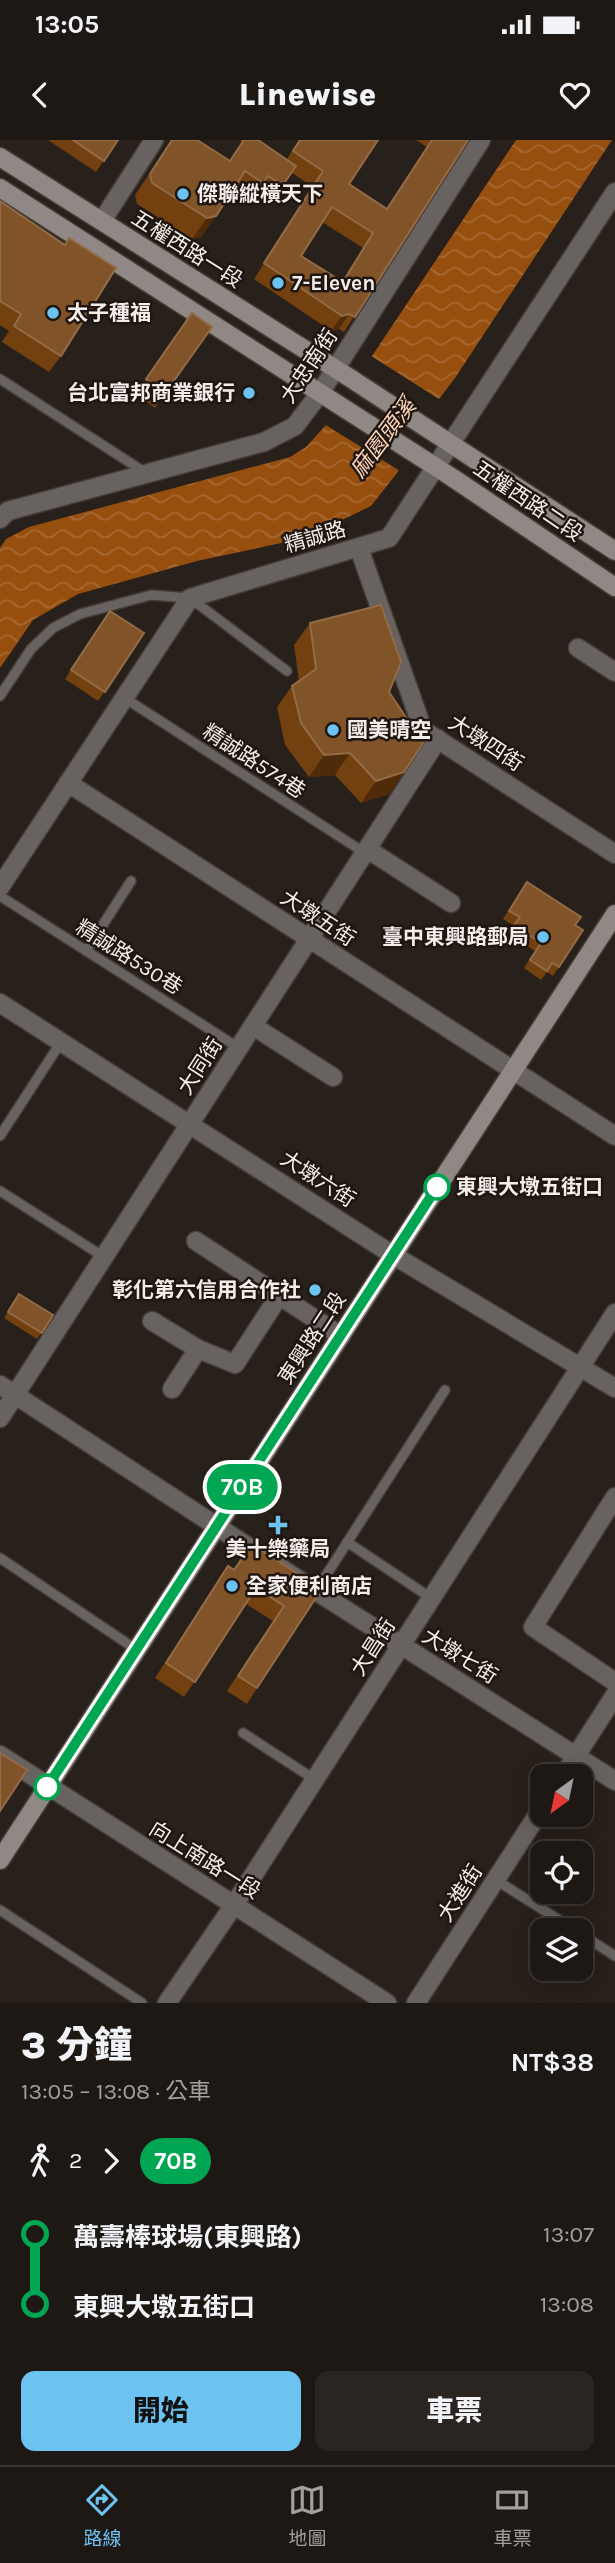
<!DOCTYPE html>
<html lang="zh-TW">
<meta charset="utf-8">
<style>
body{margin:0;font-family:Karla,"Noto Sans TC",sans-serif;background:#2b2522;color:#f1f3f6;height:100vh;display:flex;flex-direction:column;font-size:26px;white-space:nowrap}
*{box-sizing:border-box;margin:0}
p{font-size:23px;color:#a1a0a0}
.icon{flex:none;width:38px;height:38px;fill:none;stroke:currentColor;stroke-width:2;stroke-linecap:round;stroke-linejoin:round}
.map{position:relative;height:1863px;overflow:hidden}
.drawer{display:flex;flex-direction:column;background:#1e1814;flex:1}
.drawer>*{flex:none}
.badge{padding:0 14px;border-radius:23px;font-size:24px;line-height:46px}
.needle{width:46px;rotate:213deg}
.tools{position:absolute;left:530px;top:1624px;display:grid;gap:14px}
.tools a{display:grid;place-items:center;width:63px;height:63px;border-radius:14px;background:#1e1814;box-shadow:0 4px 18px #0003,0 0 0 2px #3c3734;font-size:35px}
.map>.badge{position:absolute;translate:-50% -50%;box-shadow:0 0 0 4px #fff}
.legs{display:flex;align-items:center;gap:10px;height:77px;padding:0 21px;font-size:23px}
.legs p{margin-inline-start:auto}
.head{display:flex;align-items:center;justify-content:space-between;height:119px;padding:0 21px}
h1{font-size:38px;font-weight:800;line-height:52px}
.cta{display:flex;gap:14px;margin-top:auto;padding:14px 21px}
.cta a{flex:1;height:80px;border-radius:14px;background:#6cc3f2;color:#111;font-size:28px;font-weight:800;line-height:80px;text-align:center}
.cta a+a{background:#2b2522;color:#f1f3f6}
ul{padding:0 21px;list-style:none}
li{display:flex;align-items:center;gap:24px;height:70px;font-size:26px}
li i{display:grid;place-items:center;width:10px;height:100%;margin:0 9px;background:currentColor}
li i::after{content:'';width:18px;height:18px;margin:-9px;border:5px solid;border-radius:50%;background:#1e1814}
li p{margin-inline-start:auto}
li:first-child i{background:linear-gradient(#0000 50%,currentColor 0)}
li:last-child i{background:linear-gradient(currentColor 50%,#0000 0)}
.status{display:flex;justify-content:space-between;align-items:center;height:49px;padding:0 35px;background:#1e1814;direction:ltr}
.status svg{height:19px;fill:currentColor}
header{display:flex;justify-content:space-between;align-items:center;height:91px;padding:0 21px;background:#1e1814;font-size:32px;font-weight:800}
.menu{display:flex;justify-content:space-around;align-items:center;height:98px;border-top:2px solid #3c3734;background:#1e1814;font-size:19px;color:#a1a0a0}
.menu a{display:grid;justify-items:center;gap:4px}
.menu .current{color:#6cc3f2}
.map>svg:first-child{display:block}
.water{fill:url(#water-waves)}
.pier{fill:#28201a}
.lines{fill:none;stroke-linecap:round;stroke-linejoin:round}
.lane-casing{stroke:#453d37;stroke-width:12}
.street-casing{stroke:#453d37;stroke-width:21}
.secondary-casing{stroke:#453d37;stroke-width:21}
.lane{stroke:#686360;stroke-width:9}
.street{stroke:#686360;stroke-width:18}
.secondary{stroke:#908884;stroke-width:18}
.wall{fill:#734010;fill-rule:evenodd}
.shaded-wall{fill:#4f2b0a}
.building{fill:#815328;stroke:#936b46;stroke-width:2;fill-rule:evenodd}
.line-1-casing{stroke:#fff;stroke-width:16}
.line-1{stroke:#00a651;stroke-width:10}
.poi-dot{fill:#6cc3f2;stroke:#1f1611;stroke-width:2.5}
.stop-1-dot{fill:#fff;stroke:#00a651;stroke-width:3.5}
.labels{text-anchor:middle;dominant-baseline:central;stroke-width:5;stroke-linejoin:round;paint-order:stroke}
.poi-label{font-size:21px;font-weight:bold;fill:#f4eeea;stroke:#1f1611;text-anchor:start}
.street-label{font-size:21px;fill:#f4eeea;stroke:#1f1611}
.stop-label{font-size:21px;font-weight:bold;fill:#f4eeea;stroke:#1f1611;text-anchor:start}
.water-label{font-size:23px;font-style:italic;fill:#fdd4b8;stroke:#1f1611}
</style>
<div class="status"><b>13:05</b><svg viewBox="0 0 49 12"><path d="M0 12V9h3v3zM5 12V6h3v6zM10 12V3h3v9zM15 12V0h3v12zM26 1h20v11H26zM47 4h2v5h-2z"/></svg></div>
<header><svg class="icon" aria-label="back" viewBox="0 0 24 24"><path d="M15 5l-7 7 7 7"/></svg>Linewise<svg class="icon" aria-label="heart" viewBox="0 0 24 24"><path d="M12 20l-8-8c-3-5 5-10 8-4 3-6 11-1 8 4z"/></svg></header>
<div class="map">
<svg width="615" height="1863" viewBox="0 0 615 1863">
<defs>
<pattern id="water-waves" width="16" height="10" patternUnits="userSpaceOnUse" patternTransform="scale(1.75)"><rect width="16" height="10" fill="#974f0f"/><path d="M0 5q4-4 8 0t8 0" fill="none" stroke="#a66932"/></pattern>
</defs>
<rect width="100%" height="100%" fill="#28201a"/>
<path class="water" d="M516 0H612L455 238 439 259 397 333 371 366 305 398 197 421 78 454 33 480 0 528V408L6 399 29 387 290 317 306 307 326 285Z"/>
<path class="pier" d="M368 214 442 261 400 331 324 284Z"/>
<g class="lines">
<g class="lane-casing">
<g id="lane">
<path d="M0 239 146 333"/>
<path d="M0 556 31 509 53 488 80 474 151 455 190 458 287 531"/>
<path d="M123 557 365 713"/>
<path d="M0 756 239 908"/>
<path d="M86 811 131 741"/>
<path d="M0 996 61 902"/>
<path d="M0 1051 104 1117"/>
<path d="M347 1402 431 1458"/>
<path d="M0 1418 137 1510"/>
<path d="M316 1451 445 1250"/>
<path d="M243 1593 314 1639"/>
<path d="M496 1740 575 1790"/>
<path d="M0 1770 142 1863"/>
<path d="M581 1794 615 1816"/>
</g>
</g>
<g class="street-casing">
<g id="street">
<path d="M102 81 154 0"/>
<path d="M0 379 8 371 264 302 295 286 320 253 481 0"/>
<path d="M359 408 423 590 615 714"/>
<path d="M578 508 615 532"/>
<path d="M68 643 615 996"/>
<path d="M367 709 451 763"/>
<path d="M0 747 190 458 389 398 615 52"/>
<path d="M0 863 393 1115 615 1248"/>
<path d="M253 886 333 937"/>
<path d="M196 1101 341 1196"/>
<path d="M152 1181 198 1209 235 1224 279 1156"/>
<path d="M0 1245 316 1451 615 1641"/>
<path d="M172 1249 198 1209"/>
<path d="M0 1278 438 599"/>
<path d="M615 1357 533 1487 615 1542"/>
<path d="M0 1615 387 1863"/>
<path d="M563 1636 615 1555"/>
<path d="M167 1863 234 1765 615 1173"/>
<path d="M416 1863 542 1668"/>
</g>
</g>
<g class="secondary-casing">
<g id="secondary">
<path d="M0 17 350 238 615 411"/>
<path d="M0 48 453 338 615 447"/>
<path d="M0 1720 615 774"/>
</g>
</g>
<use href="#lane" class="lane"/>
<use href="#street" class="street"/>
<use href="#secondary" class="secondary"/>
</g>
<g class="wall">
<path d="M48 0H118L96 32Z"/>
<path d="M172 0 229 21 242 2 239 0H258L287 19 299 0H378L349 44 387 69 427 7 416 0H468L344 192 339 189 331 191 254 139 313 47 292 33 268 66 253 57 248 65 231 53 201 97 192 99 137 64 135 55ZM322 82 363 108 342 141 301 116Z"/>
<path d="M0 61 61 216 49 232 2 202 9 191 0 185Z"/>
<path d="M192 173 212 187 155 268 136 254Z"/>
<path d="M110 471 144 493 98 561 65 539Z"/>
<path d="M310 483 389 552 404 632 389 654 361 663 335 635 309 637 285 605 277 567 292 546 299 541 294 505Z"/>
<path d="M527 742 575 785 559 827 553 836 547 832 541 840 524 828 535 811 508 794 514 786 503 779Z"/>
<path d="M19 1154 53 1175 37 1199 4 1178Z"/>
<path d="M252 1404 302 1446 257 1548 247 1564 227 1551 273 1481 246 1464 184 1557 155 1538 228 1426 234 1430Z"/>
</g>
<g class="shaded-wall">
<path d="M216 76 201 97 192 99 207 78Z"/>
<path d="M349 174 339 189 331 191 342 176Z"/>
<path d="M350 613 335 635 309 637 324 615Z"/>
<path d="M404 632 389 654 361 663 376 641Z"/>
</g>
<g class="building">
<path d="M73 0H118L104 21Z"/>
<path d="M172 0H197L230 21 244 0H258L296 26 283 45 268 36 263 43 245 31 216 76 207 78 152 43 150 34Z"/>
<path d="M300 0H378L349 44 387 69 432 0H468L355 177 349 174 342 176 264 123 323 31 293 11ZM332 67 373 93 343 142 301 116Z"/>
<path d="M0 61 65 105 69 98 116 128 61 216 14 186 21 174 0 161Z"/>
<path d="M192 173 212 187 166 252 146 239Z"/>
<path d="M381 465 401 522 389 552 423 603 404 632 376 641 350 613 324 615 301 583 292 546 316 529 310 483Z"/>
<path d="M110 471 144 493 105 552 71 530Z"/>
<path d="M527 742 581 777 575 785 583 790 559 827 552 823 547 831 530 820 541 803 514 785 520 777 509 771Z"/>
<path d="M19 1154 53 1175 42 1193 8 1172Z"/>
<path d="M252 1404 306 1439 302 1446 317 1456 257 1548 238 1536 284 1466 256 1448 195 1542 166 1523 228 1426 234 1430Z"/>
<path d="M0 1613 27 1630 0 1671Z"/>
</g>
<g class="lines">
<g class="line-1-casing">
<path id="line-1" d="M47 1647 437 1047"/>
</g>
<use href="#line-1" class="line-1"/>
</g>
<g class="poi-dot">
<circle cx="183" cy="54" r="7"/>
<circle cx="278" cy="143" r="7"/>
<circle cx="53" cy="173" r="7"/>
<circle cx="249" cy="253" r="7"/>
<circle cx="333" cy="590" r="7"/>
<circle cx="543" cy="797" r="7"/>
<circle cx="315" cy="1150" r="7"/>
<path d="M274.5 1374.5h7v7h7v7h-7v7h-7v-7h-7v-7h7z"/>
<circle cx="232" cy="1446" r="7"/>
</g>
<g class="stop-1-dot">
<circle cx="437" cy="1047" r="12"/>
<circle cx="47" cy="1647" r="12"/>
</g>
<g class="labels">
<g class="poi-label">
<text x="197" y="54">傑聯縱橫天下</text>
<text x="292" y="143">7-Eleven</text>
<text x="67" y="173">太子種福</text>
<text x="235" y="253" text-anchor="end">台北富邦商業銀行</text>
<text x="347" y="590">國美晴空</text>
<text x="529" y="797" text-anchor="end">臺中東興路郵局</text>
<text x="301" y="1150" text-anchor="end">彰化第六信用合作社</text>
<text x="278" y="1409" text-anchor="middle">美十樂藥局</text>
<text x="246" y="1446">全家便利商店</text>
</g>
<g class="street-label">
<text transform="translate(187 109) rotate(32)">五權西路一段</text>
<text transform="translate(309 226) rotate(-56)">大忠南街</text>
<text transform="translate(528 361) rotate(34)">五權西路二段</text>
<text transform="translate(315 397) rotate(-16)">精誠路</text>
<text transform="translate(486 603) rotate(33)">大墩四街</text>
<text transform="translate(254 621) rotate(33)">精誠路574巷</text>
<text transform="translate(318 778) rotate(33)">大墩五街</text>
<text transform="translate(129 817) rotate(32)">精誠路530巷</text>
<text transform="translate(200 926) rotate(-57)">大同街</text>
<text transform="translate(318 1039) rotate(33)">大墩六街</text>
<text transform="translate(312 1198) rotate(-57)">東興路二段</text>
<text transform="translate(373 1507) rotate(-57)">大昌街</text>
<text transform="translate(460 1516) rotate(32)">大墩七街</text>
<text transform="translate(205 1720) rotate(32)">向上南路一段</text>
<text transform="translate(460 1753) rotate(-57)">大進街</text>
</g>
<g class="stop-label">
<text x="456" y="1047">東興大墩五街口</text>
</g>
<g class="water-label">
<text transform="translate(383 298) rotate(-53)">麻園頭溪</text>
</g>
</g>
</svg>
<div class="tools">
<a><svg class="needle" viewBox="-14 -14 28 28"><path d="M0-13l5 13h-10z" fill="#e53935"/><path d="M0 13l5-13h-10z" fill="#a1a0a0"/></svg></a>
<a><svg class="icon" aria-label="locate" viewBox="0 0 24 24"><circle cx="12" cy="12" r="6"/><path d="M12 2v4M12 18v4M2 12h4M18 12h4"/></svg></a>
<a><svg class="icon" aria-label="layers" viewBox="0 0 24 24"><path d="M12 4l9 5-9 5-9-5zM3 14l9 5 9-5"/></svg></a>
</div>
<b class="badge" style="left:242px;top:1347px;background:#00a651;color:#fff">70B</b>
</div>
<section class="drawer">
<div class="head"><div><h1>3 分鐘</h1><p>13:05 – 13:08 · 公車</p></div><b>NT$38</b></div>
<div class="legs"><svg class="icon" aria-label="walk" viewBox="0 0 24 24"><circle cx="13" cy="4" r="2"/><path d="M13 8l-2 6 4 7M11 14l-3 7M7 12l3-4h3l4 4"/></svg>2<svg class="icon" aria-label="forward" viewBox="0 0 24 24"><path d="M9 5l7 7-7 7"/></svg><b class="badge" style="background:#00a651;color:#fff">70B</b></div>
<ul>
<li><i style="color:#00a651"></i><b>萬壽棒球場(東興路)</b><p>13:07</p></li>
<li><i style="color:#00a651"></i><b>東興大墩五街口</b><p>13:08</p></li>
</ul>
<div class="cta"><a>開始</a><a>車票</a></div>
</section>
<nav class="menu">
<a class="current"><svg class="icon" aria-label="directions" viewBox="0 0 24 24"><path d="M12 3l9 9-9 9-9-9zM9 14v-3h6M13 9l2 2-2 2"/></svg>路線</a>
<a><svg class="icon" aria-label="map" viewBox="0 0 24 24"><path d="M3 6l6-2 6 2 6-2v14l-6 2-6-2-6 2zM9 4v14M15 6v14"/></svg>地圖</a>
<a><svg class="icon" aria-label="tickets" viewBox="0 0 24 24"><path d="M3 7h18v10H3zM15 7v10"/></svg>車票</a>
</nav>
